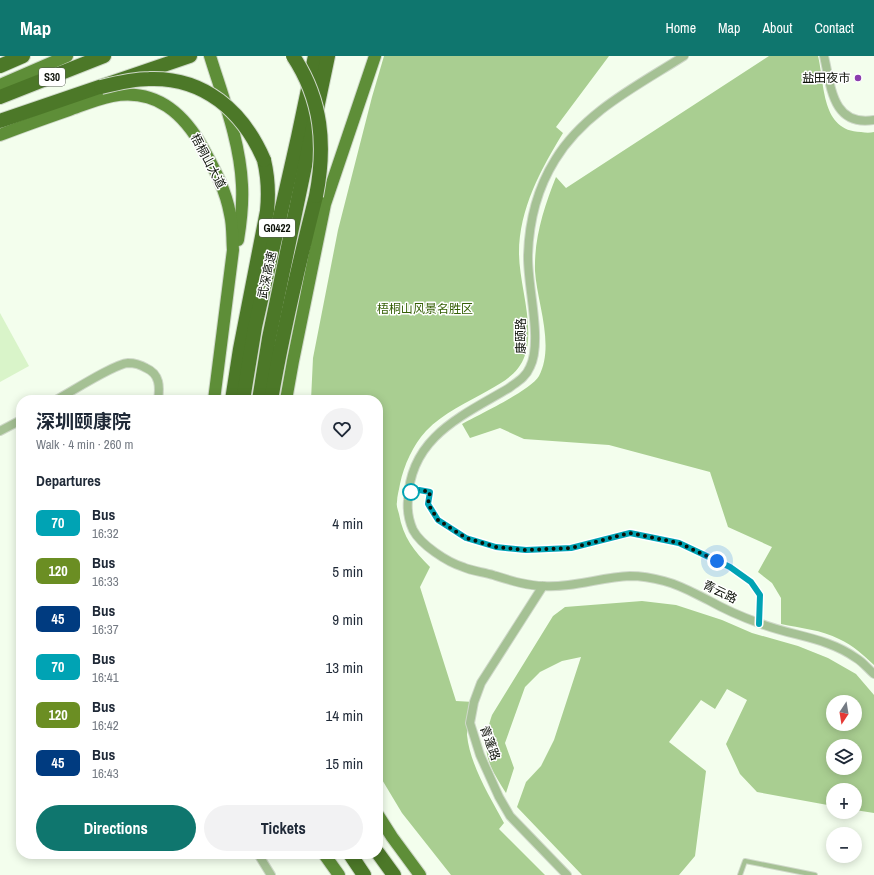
<!DOCTYPE html>
<meta charset="utf-8">
<style>
body{margin:0;font-family:"Archivo Narrow","Noto Sans SC",sans-serif;background:#f2f2f3;color:#1f2937;height:100vh;display:flex;flex-direction:column;font-size:15px;white-space:nowrap}
*{box-sizing:border-box;margin:0}
p{font-size:13px;color:#747a83}
.icon{flex:none;width:22px;height:22px;fill:none;stroke:currentColor;stroke-width:2;stroke-linecap:round;stroke-linejoin:round}
.map{position:relative;flex:1;overflow:hidden}
.panel{position:absolute;left:16px;top:339px;width:367px;height:464px;display:flex;flex-direction:column;background:#fff;border-radius:16px;box-shadow:0 2px 10px #0003}
.panel>*{flex:none}
.badge{padding:0 8px;border-radius:6px;font-size:14px;line-height:26px}
.needle{width:26px;rotate:192deg}
.controls{position:absolute;left:826px;top:639px;display:grid;gap:8px}
.controls a{display:grid;place-items:center;width:36px;height:36px;border-radius:50%;background:#fff;box-shadow:0 2px 10px #0003;font-size:20px}
.you{position:absolute;width:20px;height:20px;margin:-10px;border:3px solid #fff;border-radius:50%;background:#1a73e8;box-shadow:0 0 0 6px #1a73e833}
.map>.badge{position:absolute;translate:-50% -50%;box-shadow:0 0 0 2px #fff}
h2{padding:0 20px;font-size:15px;line-height:36px}
.round{display:grid;place-items:center;flex:none;width:42px;height:42px;border-radius:21px;background:#f2f2f3}
.overview{display:flex;align-items:center;justify-content:space-between;height:68px;padding:0 20px}
h1{font-size:19px;font-weight:700;line-height:30px}
.cta{display:flex;gap:8px;margin-top:auto;padding:8px 20px}
.cta a{flex:1;height:46px;border-radius:24px;background:#0f766e;color:#fff;font-size:16px;font-weight:700;line-height:46px;text-align:center}
.cta a+a{background:#f2f2f3;color:#1f2937}
ul{padding:0;list-style:none}
li{display:flex;align-items:center;gap:12px;height:48px;padding:0 20px}
li div{flex:1}
li b{display:block;font-size:15px}
li em{font-style:normal}
li .badge{min-width:44px;font-weight:700;text-align:center}
header{display:flex;align-items:center;gap:24px;box-sizing:border-box;height:56px;padding:0 20px;background:#0f766e;color:#fff}
header strong{font-size:19px}
nav{display:flex;gap:22px;margin-inline-start:auto;font-size:14px}
.map>svg:first-child{display:block}
.green{fill:#d9f4c9}
.forest{fill:#a9ce91;fill-rule:evenodd}
.lines{fill:none;stroke-linecap:round;stroke-linejoin:round}
.service-casing{stroke:#ced8c8;stroke-width:6}
.minor-casing{stroke:#ced8c8;stroke-width:10}
.primary-casing{stroke:#ced8c8;stroke-width:14}
.motorway-casing{stroke:#ced8c8;stroke-width:16}
.service{stroke:#a5c194;stroke-width:4}
.minor{stroke:#a5c194;stroke-width:8}
.primary{stroke:#5e8e38;stroke-width:12}
.motorway{stroke:#4c7828;stroke-width:14}
.motorway-bridge-casing{stroke:#ced8c8;stroke-width:16;stroke-linecap:butt}
.motorway-bridge{stroke:#4c7828;stroke-width:14}
.line-casing{stroke:#fff;stroke-width:9}
.line{stroke:#00a3b4;stroke-width:6}
.walk{stroke:#0c1108;stroke-width:4;stroke-dasharray:0 7.2}
.poi-dot{fill:#8b3dae;stroke:#fff;stroke-width:1.5}
.stop-dot{fill:#fff;stroke:#00a3b4;stroke-width:2}
.labels{text-anchor:middle;dominant-baseline:central;stroke-width:3;stroke-linejoin:round;paint-order:stroke}
.shield{fill:#fff;stroke:#555852;stroke-width:1}
.shield-label{font-size:11px;font-weight:bold;fill:#0c1108}
.poi-label{font-size:12px;fill:#0c1108;stroke:#fff;text-anchor:end}
.street-label{font-size:12px;fill:#0c1108;stroke:#fff}
.park-label{font-size:12px;fill:#345f05;stroke:#fff}
</style>
<header>
<strong>Map</strong>
<nav><a>Home</a><a>Map</a><a>About</a><a>Contact</a></nav>
</header>
<div class="map">
<svg width="874" height="819" viewBox="0 0 874 819">
<rect width="100%" height="100%" fill="#f3feed"/>
<path class="green" d="M0 257 29 310 0 326Z"/>
<g class="forest">
<path d="M384 0H609L556 71 563 77C541 113 519 153 519 197 519 228 535 270 525 299 519 317 505 325 489 334 468 346 443 357 426 375 413 389 404 409 400 428 399 434 397 440 397 446 396 450 398 454 399 458 403 481 414 495 430 511L420 531 456 645 474 646C472 655 467 671 467 679 470 709 490 741 504 767L499 773 545 819H451L402 757 378 717V344H311L313 302 338 174 372 41Z"/>
<path d="M769 0H818C825 29 821 75 861 76 866 77 870 77 874 76V609C863 599 853 589 839 583 822 574 800 572 781 568V542L772 527 758 516 772 491 728 471 710 416 609 389 524 383 500 372 470 382 462 368C479 359 531 334 539 320 555 289 537 247 535 215 534 182 544 151 556 121L566 132Z"/>
<path d="M642 545 676 549 722 564 752 577 798 590 828 602 856 618 874 639V757L855 754V734H833V750L757 736 740 718 726 688 747 644 727 633 715 653 701 644 669 686 706 715 695 800 679 819H582L517 751 526 726 541 710 554 684 581 601 562 605 540 616 525 631 505 687 514 712 506 737C487 707 480 694 492 659L553 560 565 551ZM833 646H855V668H833ZM833 690H855V712H833Z"/>
</g>
<g class="lines">
<g class="service-casing">
<g id="service">
<path d="M408 437 419 434 430 436 428 448 439 464 466 482 496 491 526 494 571 492 630 477 679 487 730 511 751 526 760 539 759 568"/>
<path d="M740 819 745 805 815 819"/>
</g>
</g>
<g class="minor-casing">
<g id="minor">
<path d="M684 0C637 30 584 56 555 104 537 133 529 166 528 199 527 230 543 285 530 311 526 321 517 326 509 332 462 360 410 381 408 444 407 454 409 465 413 474 421 489 447 506 463 511 472 515 483 516 493 519 509 524 527 530 544 530 573 532 601 521 630 520 641 520 653 522 664 525 680 529 694 537 708 544 724 553 742 561 759 567 791 580 827 581 856 602 863 606 868 613 874 618"/>
<path d="M824 0C831 30 832 71 874 64"/>
<path d="M56 344C71 336 114 308 128 307 135 307 141 309 146 312 160 318 160 331 158 344"/>
<path d="M0 375 21 364"/>
<path d="M543 530 481 627 474 646 470 667 480 699 499 741 510 760 567 819"/>
<path d="M258 798 271 819"/>
</g>
</g>
<g class="primary-casing">
<g id="primary">
<path d="M210 0C223 42 240 85 242 129 243 148 241 166 238 184"/>
<path d="M0 29 67 0"/>
<path d="M0 79C23 70 46 62 69 54 83 49 97 43 112 40 156 32 184 57 204 94 215 114 226 135 230 158 233 170 232 182 233 194L214 344"/>
<path d="M286 344 293 305 325 148 375 0"/>
<path d="M378 759 392 781 420 819"/>
<path d="M324 798 339 819"/>
</g>
</g>
<g class="motorway-casing">
<g id="motorway">
<path d="M0 10 23 0"/>
<path d="M0 41 104 0"/>
<path d="M0 65 190 0"/>
<path d="M232 344 240 293 267 155C269 136 268 121 264 104"/>
<path d="M243 344 255 271 298 81 315 0"/>
<path d="M259 344 269 282 328 0"/>
<path d="M271 344C283 275 299 207 316 140"/>
<path d="M378 797 394 819"/>
<path d="M350 798 364 819"/>
</g>
</g>
<use href="#service" class="service"/>
<use href="#minor" class="minor"/>
<use href="#primary" class="primary"/>
<use href="#motorway" class="motorway"/>
<g class="motorway-bridge-casing">
<g id="motorway-bridge">
<path d="M293 0C322 44 326 89 316 140"/>
<path d="M101 31C117 27 133 23 149 23 204 21 243 55 264 104"/>
</g>
</g>
<use href="#motorway-bridge" class="motorway-bridge"/>
</g>
<g class="lines">
<g class="line-casing">
<path id="line" d="M408 437 419 434 430 436 428 448 438 464 466 482 496 491 526 494 571 492 630 477 679 487 730 511 751 526 760 539 759 568"/>
</g>
<use href="#line" class="line"/>
<path class="walk" d="M411 436 419 434 430 436 428 448 438 464 466 482 496 491 526 494 571 492 630 477 679 487 717 505"/>
</g>
<circle class="poi-dot" cx="858" cy="22" r="4"/>
<circle class="stop-dot" cx="411" cy="436" r="8"/>
<g class="labels">
<g class="shield">
<rect x="39" y="12" width="26" height="18" rx="3"/>
<rect x="259" y="163" width="36" height="18" rx="3"/>
</g>
<g class="shield-label">
<text x="52" y="21">S30</text>
<text x="277" y="172">G0422</text>
</g>
<g class="poi-label">
<text x="850" y="22">盐田夜市</text>
</g>
<g class="street-label">
<text transform="translate(208 105) rotate(62)">梧桐山大道</text>
<text transform="translate(267 219) rotate(-78)">武深高速</text>
<text transform="translate(521 280) rotate(-90)">康颐路</text>
<text transform="translate(720 536) rotate(26)">青云路</text>
<text transform="translate(490 687) rotate(70)">青蓬路</text>
</g>
<g class="park-label">
<text x="425" y="253">梧桐山风景名胜区</text>
</g>
</g>
</svg>
<div class="controls">
<a><svg class="needle" viewBox="-14 -14 28 28"><path d="M0-13l5 13h-10z" fill="#e53935"/><path d="M0 13l5-13h-10z" fill="#747a83"/></svg></a>
<a><svg class="icon" aria-label="layers" viewBox="0 0 24 24"><path d="M12 4l9 5-9 5-9-5zM3 14l9 5 9-5"/></svg></a>
<a>+</a>
<a>−</a>
</div>
<div class="you" style="left:717px;top:505px"></div>
<section class="panel">
<div class="overview"><div><h1>深圳颐康院</h1><p>Walk · 4 min · 260 m</p></div><a class="round"><svg class="icon" aria-label="heart" viewBox="0 0 24 24"><path d="M12 20l-8-8c-3-5 5-10 8-4 3-6 11-1 8 4z"/></svg></a></div>
<h2>Departures</h2>
<ul>
<li><span class="badge" style="background:#00a3b4;color:#fff">70</span><div><b>Bus</b><p>16:32</p></div><em>4 min</em></li>
<li><span class="badge" style="background:#6b8e23;color:#fff">120</span><div><b>Bus</b><p>16:33</p></div><em>5 min</em></li>
<li><span class="badge" style="background:#003b80;color:#fff">45</span><div><b>Bus</b><p>16:37</p></div><em>9 min</em></li>
<li><span class="badge" style="background:#00a3b4;color:#fff">70</span><div><b>Bus</b><p>16:41</p></div><em>13 min</em></li>
<li><span class="badge" style="background:#6b8e23;color:#fff">120</span><div><b>Bus</b><p>16:42</p></div><em>14 min</em></li>
<li><span class="badge" style="background:#003b80;color:#fff">45</span><div><b>Bus</b><p>16:43</p></div><em>15 min</em></li>
</ul>
<div class="cta"><a>Directions</a><a>Tickets</a></div>
</section>
</div>
